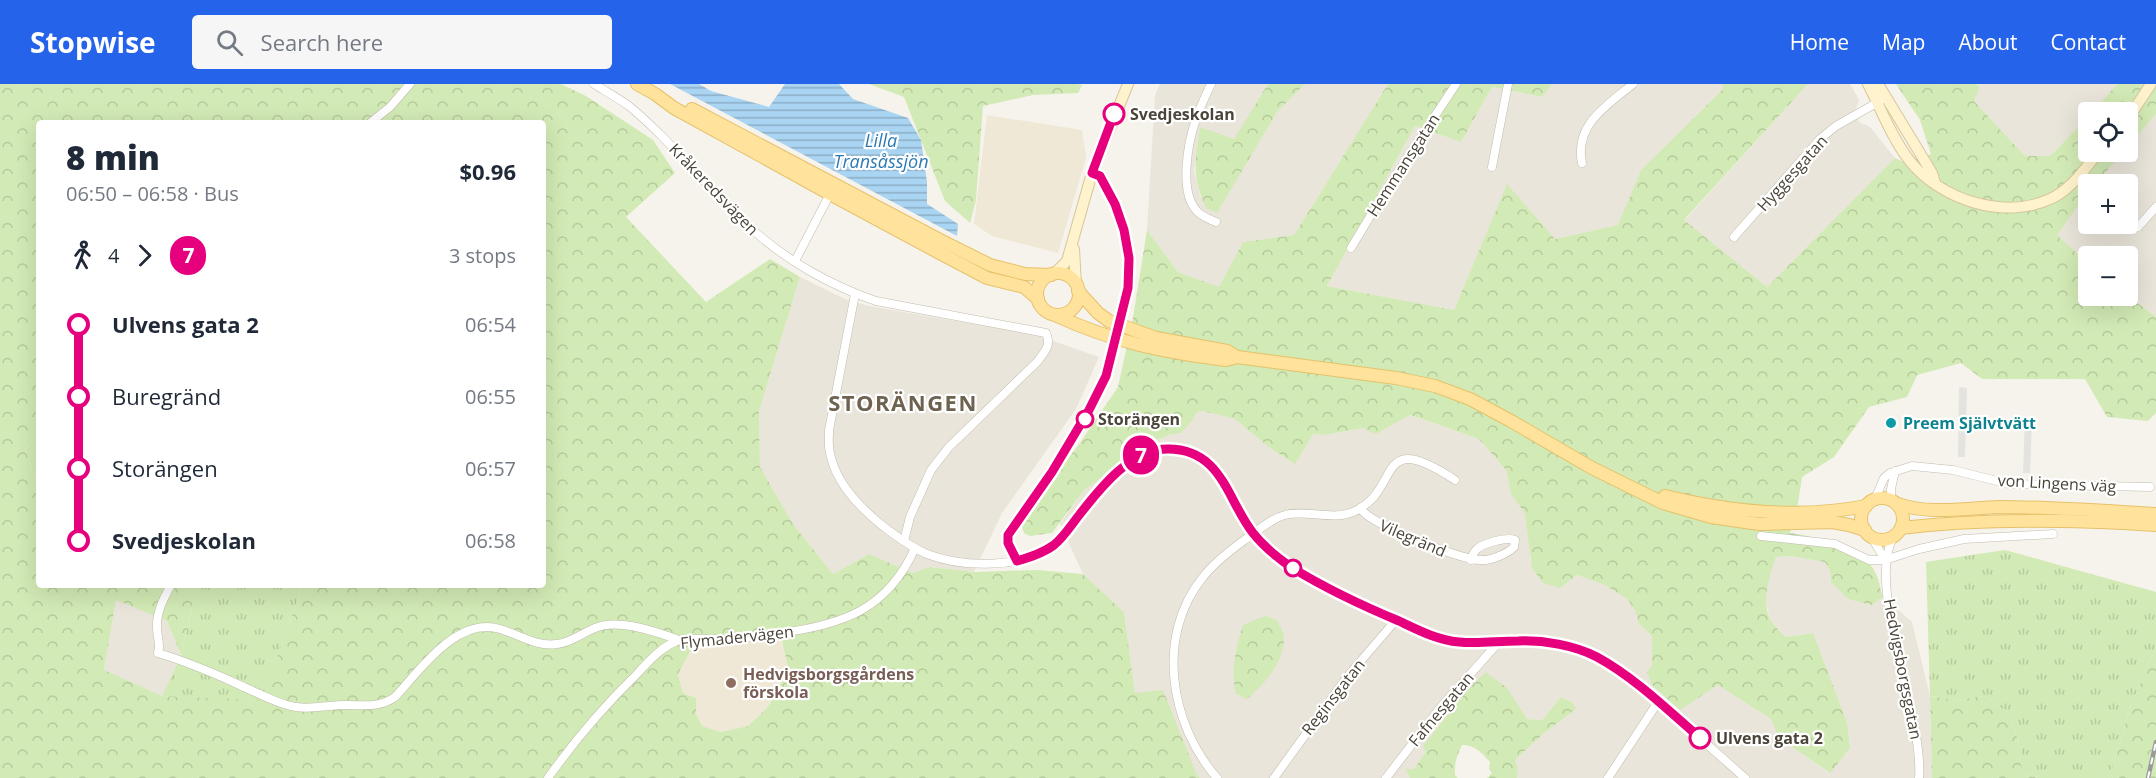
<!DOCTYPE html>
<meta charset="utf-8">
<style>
body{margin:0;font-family:"Open Sans",sans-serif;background:#f6f6f7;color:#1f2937;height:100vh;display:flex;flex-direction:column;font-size:22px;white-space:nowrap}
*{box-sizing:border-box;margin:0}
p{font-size:20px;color:#747a83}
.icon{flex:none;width:33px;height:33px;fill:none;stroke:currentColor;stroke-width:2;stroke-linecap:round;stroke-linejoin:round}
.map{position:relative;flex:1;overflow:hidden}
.drawer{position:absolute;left:36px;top:36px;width:510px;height:468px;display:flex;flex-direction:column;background:#fff;border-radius:6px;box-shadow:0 6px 24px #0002}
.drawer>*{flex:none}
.badge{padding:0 12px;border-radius:20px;font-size:21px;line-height:39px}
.controls{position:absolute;left:2078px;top:18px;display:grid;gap:12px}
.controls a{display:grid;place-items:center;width:60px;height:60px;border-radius:6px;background:#fff;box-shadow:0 6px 24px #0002;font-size:30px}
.map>.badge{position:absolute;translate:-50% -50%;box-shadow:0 0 0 3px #fff}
.legs{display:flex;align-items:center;gap:9px;height:66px;padding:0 30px;font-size:20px}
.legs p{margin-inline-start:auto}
.headline{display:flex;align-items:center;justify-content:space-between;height:102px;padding:0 30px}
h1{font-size:33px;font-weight:800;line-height:45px}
ul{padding:0 30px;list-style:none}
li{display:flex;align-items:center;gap:21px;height:72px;font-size:22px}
li i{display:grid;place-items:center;width:9px;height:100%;margin:0 8px;background:currentColor}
li i::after{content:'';width:15px;height:15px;margin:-8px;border:4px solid;border-radius:50%;background:#fff}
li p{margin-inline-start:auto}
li:first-child i{background:linear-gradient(#0000 50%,currentColor 0)}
li:last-child i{background:linear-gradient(currentColor 50%,#0000 0)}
header{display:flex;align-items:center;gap:36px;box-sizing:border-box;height:84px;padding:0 30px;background:#2563eb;color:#fff}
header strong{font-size:28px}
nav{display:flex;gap:33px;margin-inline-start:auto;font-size:21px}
.search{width:420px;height:54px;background:#f6f6f7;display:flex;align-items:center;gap:15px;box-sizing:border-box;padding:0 21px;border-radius:6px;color:#747a83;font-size:22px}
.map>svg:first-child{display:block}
.residential{fill:#eae5da}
.education{fill:#efe8d6}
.grass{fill:url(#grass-tufts)}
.forest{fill:url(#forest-crowns);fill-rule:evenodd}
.parking{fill:#e5e3e0}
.water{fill:url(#water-rules)}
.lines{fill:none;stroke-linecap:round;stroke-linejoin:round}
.street-casing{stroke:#c2bbae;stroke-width:9}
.secondary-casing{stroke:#d6c79b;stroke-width:12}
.primary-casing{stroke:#e6c16a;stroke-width:14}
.street{stroke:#fff;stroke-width:8}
.secondary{stroke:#fff3cd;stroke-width:10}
.primary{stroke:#ffe39c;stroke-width:12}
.rail-casing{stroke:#9a9a9a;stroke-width:4.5}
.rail{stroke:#fff;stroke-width:2;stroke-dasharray:7;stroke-linecap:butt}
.line-1-casing{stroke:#fff;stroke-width:14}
.line-1{stroke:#e6007e;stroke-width:9}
.stop-1-dot{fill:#fff;stroke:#e6007e;stroke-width:3}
.culture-dot{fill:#0f9aa8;stroke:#fff;stroke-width:2}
.education-dot{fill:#8d6e63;stroke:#fff;stroke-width:2}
.labels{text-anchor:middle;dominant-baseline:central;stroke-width:4.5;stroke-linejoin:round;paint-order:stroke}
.stop-label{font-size:16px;font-weight:bold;fill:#4b4439;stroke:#fff;text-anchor:start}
.street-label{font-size:16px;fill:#4b4439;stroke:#fff}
.culture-label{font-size:16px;font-weight:bold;fill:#0d838f;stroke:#fff;text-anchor:start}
.education-label{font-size:16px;font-weight:bold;fill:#785e54;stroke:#fff;text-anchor:start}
.water-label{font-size:18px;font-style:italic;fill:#2e7ab2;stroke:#fff}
.district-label{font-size:22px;font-weight:bold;letter-spacing:1.5px;fill:#6e6250;stroke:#fff}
</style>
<header>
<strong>Stopwise</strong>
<div class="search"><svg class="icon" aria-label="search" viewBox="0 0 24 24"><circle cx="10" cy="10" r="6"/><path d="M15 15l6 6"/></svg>Search here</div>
<nav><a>Home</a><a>Map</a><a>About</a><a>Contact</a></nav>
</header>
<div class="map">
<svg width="2156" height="694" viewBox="0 0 2156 694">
<defs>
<pattern id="grass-tufts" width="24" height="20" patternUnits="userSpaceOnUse" patternTransform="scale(1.5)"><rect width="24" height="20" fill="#d2eab5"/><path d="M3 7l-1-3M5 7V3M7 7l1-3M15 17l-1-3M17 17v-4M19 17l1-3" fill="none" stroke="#b6ca9c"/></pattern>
<pattern id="forest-crowns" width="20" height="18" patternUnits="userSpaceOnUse" patternTransform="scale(1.5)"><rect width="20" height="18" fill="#d2eab5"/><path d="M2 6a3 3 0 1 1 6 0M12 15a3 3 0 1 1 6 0" fill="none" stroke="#b6ca9c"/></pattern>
<pattern id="water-rules" width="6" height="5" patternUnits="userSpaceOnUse" patternTransform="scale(1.5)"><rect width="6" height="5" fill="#a9d4f2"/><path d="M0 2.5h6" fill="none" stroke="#8caec5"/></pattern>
</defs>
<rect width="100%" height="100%" fill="#f6f3ec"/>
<g class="residential">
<path d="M1160 0H1268L1234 56 1200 44 1194 86 1200 112 1217 128 1277 28 1305 0H1388L1294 151 1243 158 1219 204 1178 188 1147 146 1155 11Z"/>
<path d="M1552 0H1723L1722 6 1641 86 1619 141 1555 155 1507 101 1454 226 1327 202 1415 42 1461 58 1492 3 1541 13Z"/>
<path d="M1808 0H1850L1859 16 1856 25 1859 38 1870 43 1895 74 1767 203 1684 137Z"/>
<path d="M1977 0H2117L2099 23 2093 28H2088V33L2050 72H2025L1974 17 1980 3Z"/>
<path d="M2156 30V233L2127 211V172H2088V179L2057 151 2088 108V140H2127V100H2095L2124 68H2127V64Z"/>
<path d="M800 193 845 215 869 222 1036 251 1099 273 1076 325 1002 429 974 488 930 483 913 489 869 470 833 490 793 440 760 383 759 327Z"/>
<path d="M1202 327 1235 335 1270 364 1313 350 1325 351 1363 344 1376 349 1409 331 1479 355 1506 386 1511 410 1525 430 1531 466 1530 476 1560 504 1577 491 1605 501 1627 515 1635 526 1639 540 1652 552V582L1679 626 1718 601 1771 635 1780 654 1829 689 1850 664 1847 638 1813 549 1786 553 1770 536 1766 517 1767 499 1776 473 1790 472 1825 478 1830 487 1831 498 1872 521 1883 513 1912 538 1930 612 1932 694H1517L1518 685 1515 676 1542 651 1576 625 1561 613 1542 636 1527 635 1518 622 1467 606 1424 662 1426 668 1419 680 1414 685H1405L1410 694H1200L1135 609 1124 528 1083 490 1060 440 1084 406 1104 392 1131 366 1169 351 1181 349 1192 337 1197 328Z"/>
<path d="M116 515 167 537 181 571 162 612 104 587Z"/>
</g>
<g class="education">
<path d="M987 31 1082 46 1086 74 1058 169 992 152 974 140Z"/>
<path d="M780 554 788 581 777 609 766 625 748 642 721 648 702 642 696 630V614L683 609 678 589 693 562Z"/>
</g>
<g class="grass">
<path d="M39 350V403L25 365Z"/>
<path d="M2005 466 2156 508V562L2130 624 2109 694H2037L2022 689 2020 664 2010 630 1984 612 1957 616 1930 612 1926 478Z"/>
<path d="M197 501H297L301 506 262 617 162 612 181 571Z"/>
</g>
<g class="forest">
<path d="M0 0H561L586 12 653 56 675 89 626 133 706 218 770 175 800 193 759 327 760 383 793 440 833 490 869 470 913 489 930 483 974 488 1037 486 1083 490 1124 528 1135 609 1163 606 1196 689 1200 694H0ZM39 39H543V501H297L301 506 262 616 162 612 104 586 116 516 167 537 181 571 197 501H39V403L25 365 39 350ZM781 554 788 582 777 609 766 625 748 642 721 648 702 642 696 630V614L683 609 678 590 693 562Z"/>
<path d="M869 0H1077L1082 1 1078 9 1033 11 983 22 976 116 970 139 945 117 904 13Z"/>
<path d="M1268 0H1305L1277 28 1217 129 1206 124C1191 91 1195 78 1200 43L1234 55Z"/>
<path d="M1388 0H1552L1542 13 1492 3 1461 58 1415 42 1327 202 1454 226 1507 100 1555 155 1618 141 1641 86 1722 6 1723 0H1808L1684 136 1767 203 1895 74 1906 79 1931 70 1920 36 1896 0H1976L1980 3 1974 17 2025 72H2050L2088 33V68H2124L2095 100H2088V108L2057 151 2088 179V212L2127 211 2156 233V329L2148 337 2107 333 2085 295H1982L1961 279 1917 291 1907 313 1869 323 1834 373 1802 393 1798 419 1790 449C1812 451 1864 466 1874 486 1879 494 1880 505 1883 513L1872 521 1848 515 1831 498 1830 487 1825 478 1790 472 1776 473C1770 492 1761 515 1770 535 1773 541 1781 548 1786 553L1813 549 1847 638 1850 664 1830 689 1779 654 1771 635 1718 601 1680 626 1652 601 1647 588 1652 582V552L1639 540 1635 526 1627 515 1605 501 1577 491 1560 504 1543 499 1532 484 1525 430 1511 410 1506 386 1479 355 1410 331 1376 350 1363 344 1325 351 1313 350 1295 380 1270 364 1235 335 1202 327 1197 328 1192 337 1181 349 1169 351 1131 366 1104 392 1084 406 1052 449 1030 452 1024 449 1022 443 1024 433 1082 356 1118 303 1133 234 1147 146 1178 188 1219 203 1243 158 1294 151Z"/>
<path d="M2117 0H2156V30L2127 64V28H2093Z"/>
<path d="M1265 532 1277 536C1279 541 1284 548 1284 554 1284 578 1264 601 1247 615L1236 610C1230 585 1236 565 1243 541Z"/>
<path d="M2156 562V694H2109L2130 624Z"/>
<path d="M1486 588 1507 604 1527 635 1542 636 1561 613 1573 619 1576 625 1542 651 1515 676 1518 685 1517 694H1487L1492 689 1489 685 1490 678C1482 669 1474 660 1462 661 1457 672 1454 679 1455 691L1458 694H1410L1405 685H1414L1426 668 1423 662 1467 606Z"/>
<path d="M1930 612 1957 616 1984 612 2010 630 2020 664 2022 689 2037 694H1932Z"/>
</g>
<g class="parking">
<path d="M1959 303 1967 304 1965 373H1958Z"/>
<path d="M2025 335H2032L2030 389H2023Z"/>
</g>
<path class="water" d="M670 0H699L711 7 769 23 785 0H839L853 15 908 34 921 56 927 98V120L958 140 957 152Z"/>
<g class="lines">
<g class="street-casing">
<g id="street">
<path d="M594 0C605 7 618 14 629 22 674 59 709 107 753 146 787 177 832 202 876 217L1046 249C1052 261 1044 269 1037 278L949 363 931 386 910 433 904 457"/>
<path d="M1211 0C1206 11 1200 23 1196 35 1188 58 1179 106 1196 126 1200 132 1209 135 1216 138"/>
<path d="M370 39 390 23 410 0"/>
<path d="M1582 79C1574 41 1607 21 1633 0"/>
<path d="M1492 83 1508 0"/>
<path d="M2138 143 2156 123"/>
<path d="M1734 153 1820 55 1836 42 1880 17"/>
<path d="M1351 164 1386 106 1456 0"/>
<path d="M795 177 832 106"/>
<path d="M855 210 829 346C829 353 828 362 830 369 836 401 863 427 888 446 900 455 913 464 927 470 963 484 1022 485 1055 460 1065 453 1073 440 1081 430 1108 394 1139 357 1188 369 1227 378 1232 425 1255 451 1270 469 1289 483 1309 494 1339 510 1371 525 1402 539 1420 546 1437 555 1456 557 1477 560 1499 557 1520 557 1545 557 1569 562 1593 572 1610 579 1626 593 1640 604 1677 633 1711 664 1745 694"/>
<path d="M1875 415 1884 394 1890 389 1912 382 1953 386 2009 400 2150 403"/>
<path d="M1891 416V405L1895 387"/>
<path d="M1360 424C1369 440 1460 476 1480 476 1490 477 1507 470 1514 463L1515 456C1507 453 1482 459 1476 466 1473 469 1472 472 1471 476"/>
<path d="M1761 452 1835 460 1869 476H1885L1919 465 1964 455 2053 450"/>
<path d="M1893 453C1866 506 1924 630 1919 694"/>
<path d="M1872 454 1885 476"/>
<path d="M171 501C164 514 156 528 157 544 157 553 161 560 158 569 188 578 216 590 244 603 258 609 272 617 287 621 306 627 327 621 346 621 365 621 379 624 395 613 420 586 457 532 500 545 520 551 536 563 557 560 571 559 582 549 595 544 618 534 657 548 679 556"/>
<path d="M548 694C575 656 604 622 637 590 648 578 664 560 680 556 694 553 711 556 726 555 744 554 762 551 780 549 843 541 888 525 915 464"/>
<path d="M1217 694C1170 640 1155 552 1203 493 1214 479 1228 468 1243 457 1256 448 1270 435 1285 431 1304 425 1332 437 1353 428 1403 407 1373 342 1455 396"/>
<path d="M1274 694 1347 593 1396 536"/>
<path d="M1386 694 1440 624 1498 559"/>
<path d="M1608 694 1658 618"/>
</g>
</g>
<g class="secondary-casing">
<g id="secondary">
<path d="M1868 0C1881 25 1892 54 1909 76 1940 116 2004 136 2050 115 2071 106 2085 84 2099 68"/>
<path d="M1878 0 1932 89 1935 99"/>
<path d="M2127 36 2151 0"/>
<path d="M1074 165 1076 201"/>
<path d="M1054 190 1067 177 1092 89 1128 0"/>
</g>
</g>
<g class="primary-casing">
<g id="primary">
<path d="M637 0 655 10 674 24 830 110 934 166 987 194 1024 203 1038 215"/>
<path d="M692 25 938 155 990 181 1025 190 1051 191"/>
<circle cx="1058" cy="210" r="21"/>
<path d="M1078 207 1098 229 1109 237 1156 254 1227 267 1237 273"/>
<path d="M1055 231C1113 258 1163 268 1226 276L1237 273 1396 294 1435 302 1470 315 1511 337 1592 384 1663 419 1711 433 1759 440 1832 438 1849 441 1865 446"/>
<path d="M1665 412C1731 428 1799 435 1866 422"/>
<circle cx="1882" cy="435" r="21"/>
<path d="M1898 420C1930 431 1966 424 1999 423 2051 423 2104 427 2156 430"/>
<path d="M1901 444C1986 434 2072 436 2156 441"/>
</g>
</g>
<use href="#street" class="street"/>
<use href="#secondary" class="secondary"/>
<use href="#primary" class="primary"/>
<g class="rail-casing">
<path id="rail" d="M2148 694 2156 658"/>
</g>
<use href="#rail" class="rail"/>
</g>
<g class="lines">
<g class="line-1-casing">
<path id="line-1" d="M1114 30 1092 89 1100 92 1115 120 1124 146 1129 174 1128 204 1106 292 1089 326 1052 388 1008 451V459L1017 477C1030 473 1043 469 1054 461 1064 453 1072 440 1080 430 1101 403 1131 365 1168 365 1222 365 1227 416 1253 449 1264 463 1279 475 1294 485 1327 505 1363 522 1399 537 1418 546 1437 556 1459 558 1478 560 1498 557 1518 557 1543 556 1574 561 1597 573 1634 593 1669 627 1700 654"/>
</g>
<use href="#line-1" class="line-1"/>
</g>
<g class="stop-1-dot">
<circle cx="1114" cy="30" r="10"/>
<circle cx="1085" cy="335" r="8"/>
<circle cx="1293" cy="484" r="8"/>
<circle cx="1700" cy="654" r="10"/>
</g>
<circle class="culture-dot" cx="1891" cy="339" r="6"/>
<circle class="education-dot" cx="731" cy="599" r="6"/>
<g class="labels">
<g class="stop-label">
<text x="1130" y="30">Svedjeskolan</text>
<text x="1098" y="335">Storängen</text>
<text x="1716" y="654">Ulvens gata 2</text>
</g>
<g class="street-label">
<text transform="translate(1403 81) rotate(-57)">Hemmansgatan</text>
<text transform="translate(1792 89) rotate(-48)">Hyggesgatan</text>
<text transform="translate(714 105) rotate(46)">Kråkeredsvägen</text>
<text transform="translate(2057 399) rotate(3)">von Lingens väg</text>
<text transform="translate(1413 454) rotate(23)">Vilegränd</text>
<text transform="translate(737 553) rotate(-6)">Flymadervägen</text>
<text transform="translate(1903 585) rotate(79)">Hedvigsborgsgatan</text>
<text transform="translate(1333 613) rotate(-52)">Reginsgatan</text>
<text transform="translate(1441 625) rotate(-50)">Fafnesgatan</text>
</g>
<g class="culture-label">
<text x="1903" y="339">Preem Självtvätt</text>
</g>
<g class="education-label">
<text x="743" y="590">Hedvigsborgsgårdens<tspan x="743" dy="18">förskola</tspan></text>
</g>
<g class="water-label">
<text x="881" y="56">Lilla<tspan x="881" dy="21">Transåssjön</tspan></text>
</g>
<g class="district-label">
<text x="903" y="318">STORÄNGEN</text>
</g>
</g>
</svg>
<div class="controls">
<a><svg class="icon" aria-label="locate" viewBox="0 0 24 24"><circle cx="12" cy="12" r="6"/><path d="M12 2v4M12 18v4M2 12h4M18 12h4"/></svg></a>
<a>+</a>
<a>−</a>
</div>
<b class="badge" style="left:1141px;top:371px;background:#e6007e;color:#fff">7</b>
<section class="drawer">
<div class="headline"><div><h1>8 min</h1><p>06:50 – 06:58 · Bus</p></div><b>$0.96</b></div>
<div class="legs"><svg class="icon" aria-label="walk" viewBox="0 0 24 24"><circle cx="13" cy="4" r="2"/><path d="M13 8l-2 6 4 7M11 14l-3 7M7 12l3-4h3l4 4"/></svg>4<svg class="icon" aria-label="forward" viewBox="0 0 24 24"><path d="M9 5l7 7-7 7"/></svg><b class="badge" style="background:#e6007e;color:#fff">7</b><p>3 stops</p></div>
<ul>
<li><i style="color:#e6007e"></i><b>Ulvens gata 2</b><p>06:54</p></li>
<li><i style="color:#e6007e"></i><span>Buregränd</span><p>06:55</p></li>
<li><i style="color:#e6007e"></i><span>Storängen</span><p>06:57</p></li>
<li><i style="color:#e6007e"></i><b>Svedjeskolan</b><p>06:58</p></li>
</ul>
</section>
</div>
